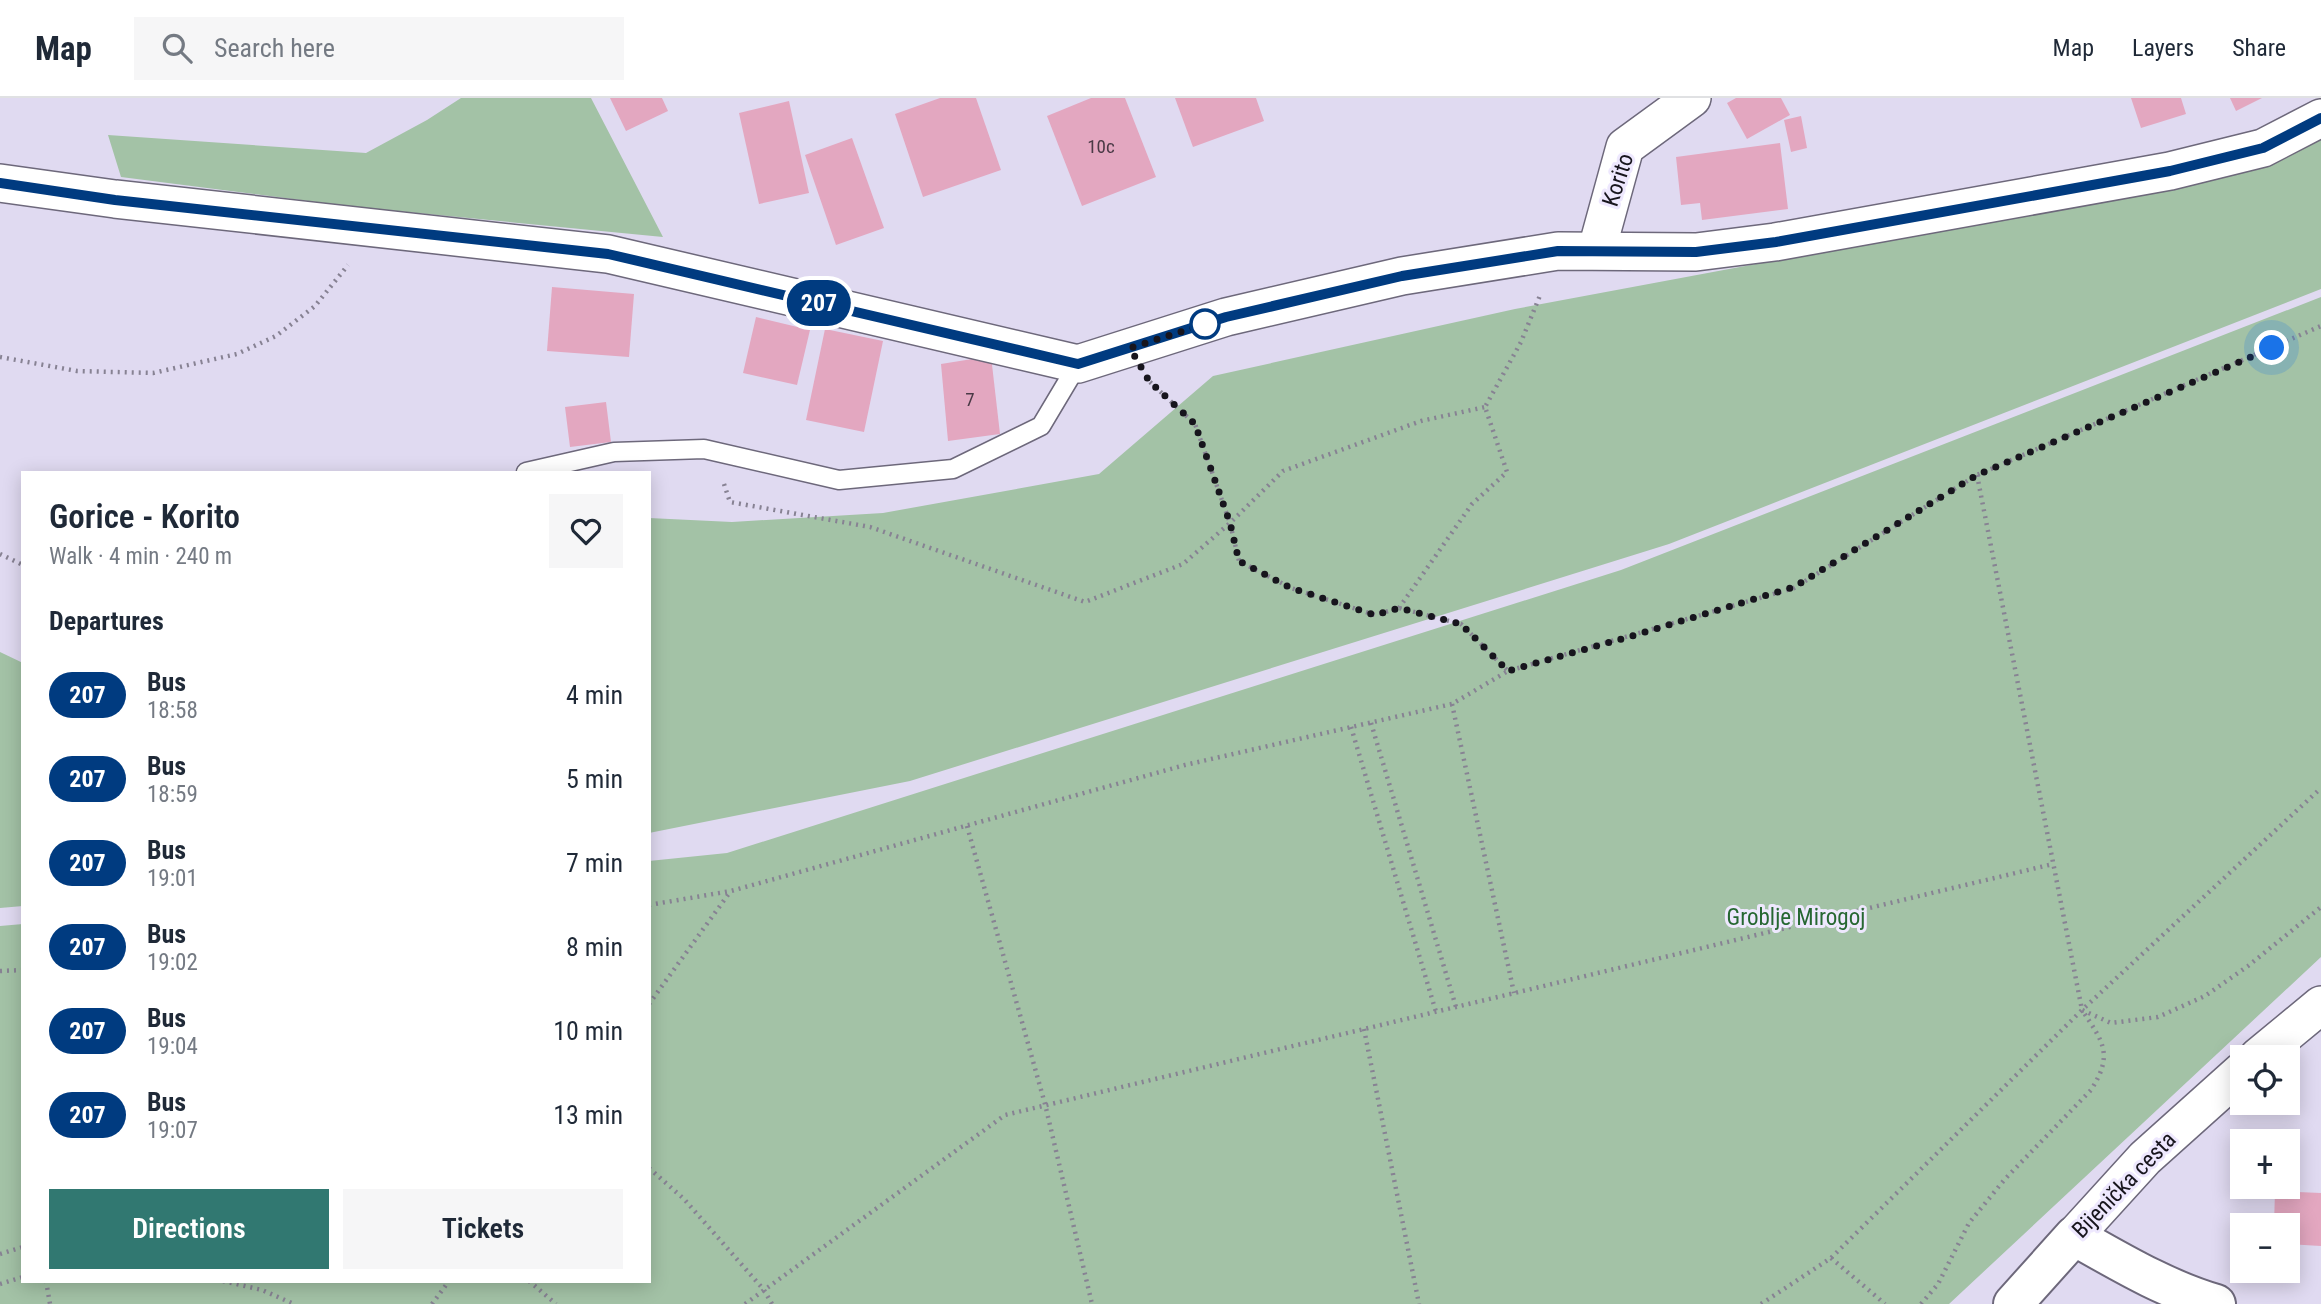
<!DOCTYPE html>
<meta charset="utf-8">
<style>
body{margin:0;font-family:"Roboto Condensed",sans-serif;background:#f6f6f7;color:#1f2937;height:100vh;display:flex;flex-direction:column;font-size:26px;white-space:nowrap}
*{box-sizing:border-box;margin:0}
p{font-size:23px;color:#747a83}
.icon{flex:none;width:38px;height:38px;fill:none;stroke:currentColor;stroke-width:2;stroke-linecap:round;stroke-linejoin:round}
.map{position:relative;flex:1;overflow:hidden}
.side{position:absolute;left:21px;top:373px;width:630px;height:812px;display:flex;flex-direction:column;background:#fff;border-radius:0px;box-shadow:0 4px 18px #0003}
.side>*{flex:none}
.badge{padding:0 14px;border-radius:23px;font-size:24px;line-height:46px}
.fabs{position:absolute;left:2230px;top:947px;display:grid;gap:14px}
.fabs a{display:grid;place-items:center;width:70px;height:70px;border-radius:0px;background:#fff;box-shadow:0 4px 18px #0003;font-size:35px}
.you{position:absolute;width:35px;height:35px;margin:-18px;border:5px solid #fff;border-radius:50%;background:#1a73e8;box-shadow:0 0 0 10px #1a73e833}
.map>.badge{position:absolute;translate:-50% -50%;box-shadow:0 0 0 4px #fff}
h2{padding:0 28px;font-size:26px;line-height:63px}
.round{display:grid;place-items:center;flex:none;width:74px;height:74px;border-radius:0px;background:#f6f6f7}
.summary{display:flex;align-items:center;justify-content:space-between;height:119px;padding:0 28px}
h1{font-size:33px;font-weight:600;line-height:52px}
.primary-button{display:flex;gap:14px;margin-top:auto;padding:14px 28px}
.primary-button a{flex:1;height:80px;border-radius:0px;background:#317871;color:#fff;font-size:28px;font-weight:600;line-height:80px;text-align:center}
.primary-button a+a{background:#f6f6f7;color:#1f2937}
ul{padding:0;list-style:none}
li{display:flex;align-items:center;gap:21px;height:84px;padding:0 28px}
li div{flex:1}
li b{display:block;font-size:26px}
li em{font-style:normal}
li .badge{min-width:77px;font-weight:700;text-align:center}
header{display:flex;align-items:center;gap:42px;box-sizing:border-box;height:98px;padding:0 35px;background:#fff;border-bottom:2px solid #e0e1e3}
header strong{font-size:33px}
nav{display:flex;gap:38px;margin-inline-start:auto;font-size:24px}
.search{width:490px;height:63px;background:#f6f6f7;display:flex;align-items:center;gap:18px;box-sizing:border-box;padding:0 24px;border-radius:0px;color:#747a83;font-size:26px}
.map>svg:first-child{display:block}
.green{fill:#a3c2a6}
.building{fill:#e3a7c0}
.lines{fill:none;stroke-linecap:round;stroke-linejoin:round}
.service-casing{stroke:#6d687b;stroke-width:21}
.minor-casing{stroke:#6d687b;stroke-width:40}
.secondary-casing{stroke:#6d687b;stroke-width:42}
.path{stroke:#878293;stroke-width:4.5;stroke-dasharray:2 5;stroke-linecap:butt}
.service{stroke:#fff;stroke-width:18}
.minor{stroke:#fff;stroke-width:37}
.secondary{stroke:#fff;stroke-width:38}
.line-casing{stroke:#fff;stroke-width:16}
.line{stroke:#003b80;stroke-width:10}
.walk{stroke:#17151d;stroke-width:7;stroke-dasharray:0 12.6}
.stop-dot{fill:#fff;stroke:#003b80;stroke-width:3.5}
.labels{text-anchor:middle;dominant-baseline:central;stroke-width:6;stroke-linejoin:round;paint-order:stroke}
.number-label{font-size:19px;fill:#4a3a46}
.street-label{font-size:23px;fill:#17151d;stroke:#eee8fe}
.park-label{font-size:23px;fill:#266732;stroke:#eee8fe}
</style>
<header>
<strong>Map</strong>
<div class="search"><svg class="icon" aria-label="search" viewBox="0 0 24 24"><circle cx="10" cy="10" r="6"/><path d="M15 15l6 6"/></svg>Search here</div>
<nav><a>Map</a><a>Layers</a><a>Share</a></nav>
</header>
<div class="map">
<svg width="2321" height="1206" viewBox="0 0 2321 1206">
<rect width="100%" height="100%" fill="#e0daf1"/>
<g class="green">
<path d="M461 0H591L663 139 355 109 121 79 108 37 366 55 427 22Z"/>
<path d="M2321 19V191L1669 446 910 683 649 735V420L732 424 883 415 1099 376 1213 278 1515 211 2136 95Z"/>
<path d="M2321 199V859L1949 1206H0V828L23 826V1183H649V763L727 755 1621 472Z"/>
<path d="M0 554 23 565V808L0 810Z"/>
</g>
<g class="building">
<path d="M610 0H662L668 13 626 33Z"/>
<path d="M940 0H976L1001 72 923 99 895 16Z"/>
<path d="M1091 0H1125L1156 79 1082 108 1047 18Z"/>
<path d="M1175 0H1256L1264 23 1193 49Z"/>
<path d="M1736 0H1781L1790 17 1747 41 1727 5Z"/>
<path d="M2131 0H2181L2186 16 2141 30Z"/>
<path d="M2230 0H2262L2236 13Z"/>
<path d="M789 3 809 95 759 106 739 15Z"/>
<path d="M1801 18 1807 50 1791 54 1784 22Z"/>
<path d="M852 40 884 130 836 147 805 57Z"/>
<path d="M1780 45 1788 111 1702 122 1700 105 1681 107 1676 59Z"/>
<path d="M552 189 634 196 629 259 547 253Z"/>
<path d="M756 219 810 232 797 287 743 275Z"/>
<path d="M825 231 883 243 864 334 806 322Z"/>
<path d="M991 258 1000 336 948 343 941 266Z"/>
<path d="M606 304 611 344 570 349 565 309Z"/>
<path d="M2275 1093 2321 1095V1148L2287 1146V1127H2274Z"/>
</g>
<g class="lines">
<g class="service-casing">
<path id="service" d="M526 374 614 354 704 351 839 382 953 371 1041 328 1078 266"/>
</g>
<g class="minor-casing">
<g id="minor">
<path d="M0 85 115 101 608 156 1078 266 1226 219 1402 178 1558 153 1696 154 1775 144 2170 73 2263 50 2321 20"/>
<path d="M1597 151 1625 49 1692 0"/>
<path d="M2258 959 2321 907"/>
<path d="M2074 1138 2145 1060 2242 973"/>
</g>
</g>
<g class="secondary-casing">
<path id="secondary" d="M2013 1206 2074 1138C2120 1164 2165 1191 2216 1206"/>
</g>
<g class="path">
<path d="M0 259 77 273 153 275 237 256 276 238 315 208 348 167"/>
<path d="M1150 284 1195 326 1230 425 1239 463 1291 490 1375 517 1399 510 1461 526 1508 573"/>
<path d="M1977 377 2082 912"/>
<path d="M724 386 730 404 870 429 1085 504 1183 466 1230 425 1283 373 1421 323 1485 309"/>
<path d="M0 456 23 467"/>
<path d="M1399 510 1472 406 1507 374 1485 309 1521 244 1541 195"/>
<path d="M1452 606 1514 895"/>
<path d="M1371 625 1456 909"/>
<path d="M1351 629 1436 914"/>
<path d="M967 728 1045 1006 1092 1206"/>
<path d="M649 807 731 793 1185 667 1452 606 1508 573 1794 490 1977 377 2321 228"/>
<path d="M0 873 23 872"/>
<path d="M649 906 730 794"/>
<path d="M1364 931 1419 1206"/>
<path d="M649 1070 684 1101 764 1192 772 1206"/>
<path d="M0 1156 23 1149"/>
<path d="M1831 1160 1885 1206"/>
<path d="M46 1183 50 1206"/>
<path d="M223 1183 262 1192 294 1206"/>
<path d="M529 1183 556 1206"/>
<path d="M0 1186 23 1179"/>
<path d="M432 1206 449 1183"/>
<path d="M745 1206 1005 1017 2053 766"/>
<path d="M1761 1206 1831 1160 2082 912 2321 690"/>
<path d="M1921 1206 1938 1186 1969 1125 2005 1081 2091 992C2114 956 2103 944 2082 912L2111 925 2158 919 2205 898 2248 868 2321 809"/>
</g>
<use href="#service" class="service"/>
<use href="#minor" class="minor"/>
<use href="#secondary" class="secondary"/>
</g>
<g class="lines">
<g class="line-casing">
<path id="line" d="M0 85 115 102 608 156 1078 266 1226 219 1402 178 1558 153 1696 154 1776 144 2170 73 2263 50 2321 20"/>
</g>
<use href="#line" class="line"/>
<path class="walk" d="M1205 226 1130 250 1149 283 1195 326 1230 425 1239 463 1291 490 1375 517 1399 510 1461 526 1508 573 1632 538 1794 489 1977 377 2272 250"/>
</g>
<circle class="stop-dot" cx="1205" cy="226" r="14"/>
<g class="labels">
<g class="number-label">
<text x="1101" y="48">10c</text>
<text x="970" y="301">7</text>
</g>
<g class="street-label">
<text transform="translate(1618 82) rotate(-72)">Korito</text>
<text transform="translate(2124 1087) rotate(-46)">Bijenička cesta</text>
</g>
<g class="park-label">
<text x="1796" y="819">Groblje Mirogoj</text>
</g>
</g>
</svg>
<div class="fabs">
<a><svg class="icon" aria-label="locate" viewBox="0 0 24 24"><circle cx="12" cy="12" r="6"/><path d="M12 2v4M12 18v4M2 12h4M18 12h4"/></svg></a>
<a>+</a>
<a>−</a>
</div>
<div class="you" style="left:2272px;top:250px"></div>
<b class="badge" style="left:819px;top:205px;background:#003b80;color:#fff">207</b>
<section class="side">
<div class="summary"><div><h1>Gorice - Korito</h1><p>Walk · 4 min · 240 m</p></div><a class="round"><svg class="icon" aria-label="heart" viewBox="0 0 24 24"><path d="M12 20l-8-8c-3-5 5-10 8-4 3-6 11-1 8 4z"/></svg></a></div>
<h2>Departures</h2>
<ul>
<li><span class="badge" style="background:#003b80;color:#fff">207</span><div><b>Bus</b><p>18:58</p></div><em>4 min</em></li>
<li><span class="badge" style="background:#003b80;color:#fff">207</span><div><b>Bus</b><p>18:59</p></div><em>5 min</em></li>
<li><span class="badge" style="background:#003b80;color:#fff">207</span><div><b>Bus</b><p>19:01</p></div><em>7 min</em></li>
<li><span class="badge" style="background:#003b80;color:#fff">207</span><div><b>Bus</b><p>19:02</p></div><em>8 min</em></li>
<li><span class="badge" style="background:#003b80;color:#fff">207</span><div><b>Bus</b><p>19:04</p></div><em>10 min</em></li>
<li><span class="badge" style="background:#003b80;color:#fff">207</span><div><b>Bus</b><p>19:07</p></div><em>13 min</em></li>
</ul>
<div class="primary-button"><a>Directions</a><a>Tickets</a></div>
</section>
</div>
